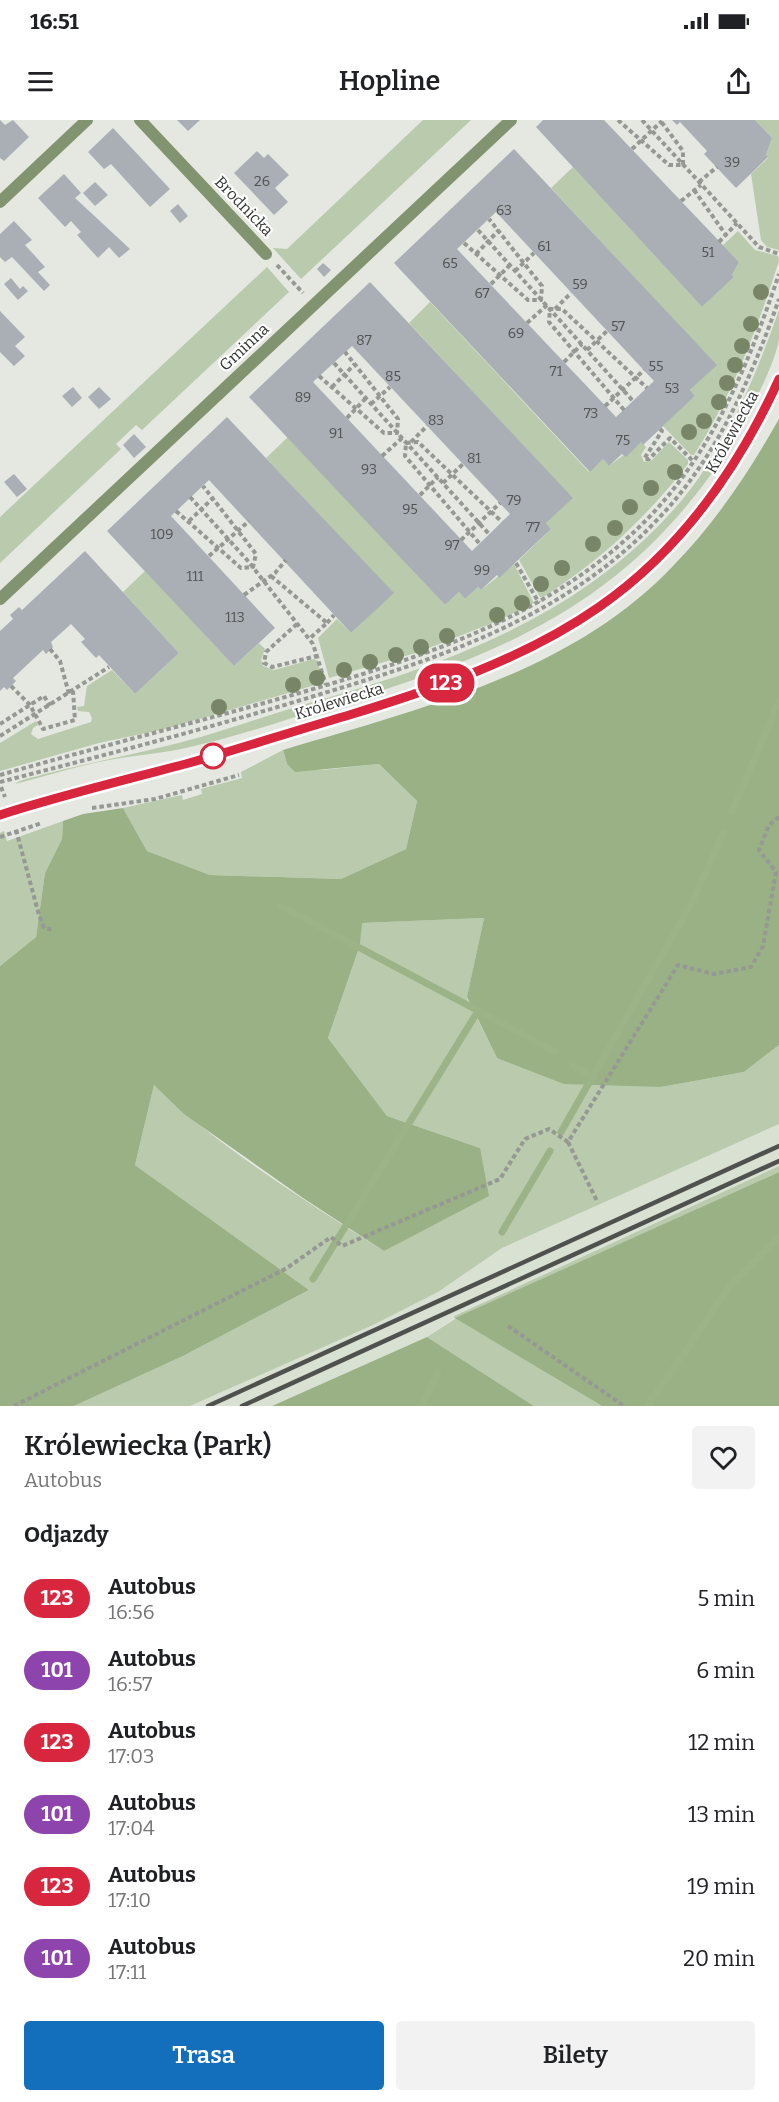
<!DOCTYPE html>
<html lang="pl">
<meta charset="utf-8">
<style>
body{margin:0;font-family:Bitter,serif;background:#f2f2f2;color:#202124;height:100vh;display:flex;flex-direction:column;font-size:22px;white-space:nowrap}
*{box-sizing:border-box;margin:0}
p{font-size:20px;color:#757577}
.icon{flex:none;width:33px;height:33px;fill:none;stroke:currentColor;stroke-width:2;stroke-linecap:round;stroke-linejoin:round}
.map{position:relative;height:1286px;overflow:hidden}
.side{display:flex;flex-direction:column;background:#fff;flex:1}
.side>*{flex:none}
.badge{padding:0 12px;border-radius:20px;font-size:21px;line-height:39px}
.map>.badge{position:absolute;translate:-50% -50%;box-shadow:0 0 0 3px #fff}
h2{padding:0 24px;font-size:22px;line-height:54px}
.round{display:grid;place-items:center;flex:none;width:63px;height:63px;border-radius:6px;background:#f2f2f2}
.summary{display:flex;align-items:center;justify-content:space-between;height:102px;padding:0 24px}
h1{font-size:28px;font-weight:600;line-height:45px}
.button{display:flex;gap:12px;margin-top:auto;padding:12px 24px}
.button a{flex:1;height:69px;border-radius:6px;background:#136fbc;color:#fff;font-size:24px;font-weight:600;line-height:69px;text-align:center}
.button a+a{background:#f2f2f2;color:#202124}
ul{padding:0;list-style:none}
li{display:flex;align-items:center;gap:18px;height:72px;padding:0 24px}
li div{flex:1}
li b{display:block;font-size:22px}
li em{font-style:normal}
li .badge{min-width:66px;font-weight:700;text-align:center}
.status{display:flex;justify-content:space-between;align-items:center;height:42px;padding:0 30px;background:#fff;direction:ltr}
.status svg{height:16px;fill:currentColor}
header{display:flex;justify-content:space-between;align-items:center;height:78px;padding:0 24px;background:#fff;font-size:27px;font-weight:600}
.map>svg:first-child{display:block}
.built{fill:#d9e1d2}
.green{fill:#bacaac}
.forest{fill:#9ab185}
.lines{fill:none;stroke-linecap:round;stroke-linejoin:round}
.stream{stroke:#9cb387;stroke-width:7}
.building{fill:#aaafb6;fill-rule:evenodd}
.path{stroke:#959893;stroke-width:4;stroke-dasharray:4.5 3;stroke-linecap:butt}
.street{stroke:#81946f;stroke-width:12}
.secondary{stroke:#516b35;stroke-width:12}
.rail{stroke:#4e514d;stroke-width:4.5}
.tree{fill:#788667}
.line-casing{stroke:#fff;stroke-width:14}
.line{stroke:#d7263d;stroke-width:9}
.stop-dot{fill:#fff;stroke:#d7263d;stroke-width:3}
.labels{text-anchor:middle;dominant-baseline:central;stroke-width:4.5;stroke-linejoin:round;paint-order:stroke}
.number-label{font-size:14px;fill:#505352}
.street-label{font-size:16px;fill:#323431;stroke:#fff}
</style>
<div class="status"><b>16:51</b><svg viewBox="0 0 49 12"><path d="M0 12V9h3v3zM5 12V6h3v6zM10 12V3h3v9zM15 12V0h3v12zM26 1h20v11H26zM47 4h2v5h-2z"/></svg></div>
<header><svg class="icon" aria-label="menu" viewBox="0 0 24 24"><path d="M4 6h16M4 12h16M4 18h16"/></svg>Hopline<svg class="icon" aria-label="share" viewBox="0 0 24 24"><path d="M12 15V3M7 8l5-5 5 5M5 13v7h14v-7"/></svg></header>
<div class="map">
<svg width="779" height="1286" viewBox="0 0 779 1286">
<rect width="100%" height="100%" fill="#e4e8e1"/>
<path class="built" d="M779 1004V1046L454 1195 455 1198 427 1217 272 1286H190L373 1205 438 1172 502 1128Z"/>
<g class="green">
<path d="M423 0H471L301 159 273 128 287 129Z"/>
<path d="M755 0H779V130L767 127 761 120 751 54 768 38 766 35 772 18Z"/>
<path d="M573 47 702 187 734 157 732 155 739 142 723 125 738 111 755 130 778 136 779 141C757 209 733 274 694 335H691L663 306 695 276 690 270 716 245 551 68Z"/>
<path d="M267 147 289 172 142 310 136 305 116 324 121 329 0 443V397Z"/>
<path d="M430 182 589 352 603 339 609 346 641 322 646 327 641 335 644 342 652 340 669 322 688 340V344C646 398 600 441 543 477H540L519 440 551 409 546 403 572 378 409 203Z"/>
<path d="M779 190C779 200 779 210 779 219 775 248 739 312 723 337 625 484 501 535 338 584 290 598 243 615 194 626 163 634 130 635 99 642 70 648 43 657 15 664 20 659 36 657 45 654 85 644 126 636 166 626 211 616 255 599 299 586 434 548 566 504 665 399 720 342 753 264 779 190Z"/>
<path d="M288 317 445 485 459 472 465 479 478 467 481 470 514 444 534 483 495 502 419 532 329 558 318 518 337 499 351 513 393 473 266 338Z"/>
<path d="M145 451 234 546 259 523 265 529 261 540 263 546 274 550 314 539 318 541 322 563 165 609 99 623 0 651V623L36 601 38 605 33 608 31 614 38 619 91 602 92 598 89 592 78 591 77 587 84 586 87 566 112 550 135 574 179 533 123 472Z"/>
<path d="M283 630 287 644 322 650 379 644 417 681 406 729 341 759 210 755 147 731 123 688 182 675 183 680 202 674 201 669 242 658 241 652Z"/>
<path d="M63 701 62 719 45 753 36 817 0 846V713L4 711 7 721Z"/>
<path d="M484 798 467 878 497 938 661 967 744 952 779 925V1004L502 1128 438 1172 373 1205 190 1286H74L183 1236 309 1170 135 1045 154 965C222 1030 305 1080 384 1131L480 1028 387 996 328 918 360 825 361 803Z"/>
<path d="M779 1046V1052L456 1198 602 1286H534L427 1217 455 1199 454 1196Z"/>
</g>
<g class="forest">
<path d="M779 299V925L744 952 661 967 564 964 497 938 467 877 484 798 362 803 360 825 328 918 387 996 480 1028 489 1076 384 1131 303 1078 184 994 154 965 135 1045 309 1170 183 1236 74 1286H0V846L36 817 45 753 62 719 63 701 83 694 123 688 147 731 210 755 341 759 406 729 417 681 379 644 295 652 287 644 283 630C419 589 572 553 673 446 716 402 749 352 779 299Z"/>
<path d="M779 1052V1286H602L455 1198Z"/>
<path d="M427 1217 534 1286H272Z"/>
</g>
<g class="lines">
<g class="stream">
<path d="M732 692 779 581"/>
<path d="M281 786 554 931"/>
<path d="M573 945 594 957"/>
<path d="M561 1012 691 784 724 712"/>
<path d="M502 1112 550 1031"/>
<path d="M313 1159 478 891"/>
<path d="M648 1285 732 1163 779 1118"/>
<path d="M421 1286 438 1254"/>
</g>
</g>
<g class="building">
<path d="M0 0 5 5 13 0 29 17 4 41 0 38Z"/>
<path d="M177 0H200L188 11Z"/>
<path d="M543 0H604L739 142 732 155 734 157 702 187 536 7Z"/>
<path d="M672 0H755L772 18 766 35 768 37 736 68 704 34 707 31 680 2 677 5Z"/>
<path d="M113 8 170 69 150 87 111 44 104 49 88 32Z"/>
<path d="M514 29 717 245 690 270 695 276 643 325 641 322 626 337 622 334 609 346 603 339 590 352 394 143ZM496 92 654 261 616 297 457 129Z"/>
<path d="M257 31 264 38 268 34 289 55 275 68 288 82 274 95 234 53Z"/>
<path d="M64 54 81 73 75 78 130 129 119 138 109 127 98 138 77 115 81 112 71 101 65 107 38 78Z"/>
<path d="M95 62 108 75 95 86 83 73Z"/>
<path d="M178 84 188 96 180 103 170 91Z"/>
<path d="M14 101 32 120 25 125 45 147 38 152 50 165 44 171 12 137 5 142 0 137V114Z"/>
<path d="M323 143 331 150 324 157 317 149Z"/>
<path d="M11 158 20 169 23 166 28 171 18 180 4 164Z"/>
<path d="M370 162 573 378 546 403 551 409 499 458 497 455 481 470 478 467 465 479 459 472 445 485 249 277ZM352 226 510 394 472 431 313 262Z"/>
<path d="M0 191 25 217 15 226 25 236 14 246 0 232Z"/>
<path d="M73 267 82 278 72 287 62 276Z"/>
<path d="M99 267 111 279 99 289 88 277Z"/>
<path d="M227 297 394 473 351 513 209 360 171 396 275 508 234 546 107 411Z"/>
<path d="M134 314 146 327 134 338 123 325Z"/>
<path d="M14 354 27 369 17 377 4 362Z"/>
<path d="M85 431 179 533 135 574 99 535 96 538 81 522 85 519 71 504 51 522 53 527 46 534 43 530 13 558 16 561 7 570 4 567 0 571V511L13 499 10 495 19 487 22 490Z"/>
</g>
<g class="lines">
<g class="path">
<path d="M618 0 669 45H683V31L660 0"/>
<path d="M642 0 759 127 779 134"/>
<path d="M632 29 662 1"/>
<path d="M699 62 717 47"/>
<path d="M694 70 726 115"/>
<path d="M681 81 701 65"/>
<path d="M478 110 633 281"/>
<path d="M719 122 737 103"/>
<path d="M464 123 528 180H541L542 166 489 99"/>
<path d="M476 134 499 110"/>
<path d="M277 145 303 173"/>
<path d="M515 151 534 133"/>
<path d="M491 164 510 145"/>
<path d="M555 189 571 173"/>
<path d="M527 203 547 185"/>
<path d="M587 230 607 211"/>
<path d="M564 242 582 224"/>
<path d="M334 243 489 414"/>
<path d="M319 256 384 313H397L398 299 345 232"/>
<path d="M332 267 355 244"/>
<path d="M371 284 390 267"/>
<path d="M605 286 644 250"/>
<path d="M624 290 549 202 550 189H562L647 268"/>
<path d="M347 298 366 278"/>
<path d="M660 309 662 311 644 339H649L670 318 693 341"/>
<path d="M411 322 427 306"/>
<path d="M382 336 402 318"/>
<path d="M443 363 463 344"/>
<path d="M420 375 438 357"/>
<path d="M190 377 248 441 313 524 326 565"/>
<path d="M176 391 241 448 253 447 256 434 203 366"/>
<path d="M189 401 212 379"/>
<path d="M461 420 500 383"/>
<path d="M479 423 405 336 406 323 418 322 502 402"/>
<path d="M209 436 249 401"/>
<path d="M516 443 539 483"/>
<path d="M271 456 327 503 309 519"/>
<path d="M244 475 275 453 286 440"/>
<path d="M327 503 334 495"/>
<path d="M297 504 266 532 264 543 272 547 317 536"/>
<path d="M50 529 60 541 69 574"/>
<path d="M11 566 30 585 43 609 75 600 73 571"/>
<path d="M0 604 44 576 50 586"/>
<path d="M0 616 109 547"/>
<path d="M0 655C98 627 198 602 296 574 427 536 557 495 653 393 716 325 750 240 779 154"/>
<path d="M0 662C101 636 202 610 301 580 431 541 562 501 658 399 717 337 751 259 779 179"/>
<path d="M1 667 5 677"/>
<path d="M92 688 155 679 239 655"/>
<path d="M16 710 39 795 44 808 53 810"/>
<path d="M0 717 42 703"/>
<path d="M568 1022 597 1081"/>
<path d="M508 1206 624 1286"/>
<path d="M14 1286 287 1148 331 1117 342 1126 500 1059 525 1019 549 1009 568 1022 678 845 714 854 751 847 763 826 776 752 759 730 769 705 779 697"/>
</g>
<g class="street">
<path d="M140 0 266 134"/>
<path d="M0 82 87 0"/>
<path d="M0 479 511 0"/>
</g>
<path class="secondary" d="M0 695C64 675 129 659 194 641 243 628 292 612 342 597 431 570 521 541 599 487 681 431 738 348 779 259"/>
<g class="rail">
<path d="M208 1286 779 1026"/>
<path d="M242 1286 779 1041"/>
</g>
</g>
<g class="tree">
<circle cx="761" cy="172" r="8"/>
<circle cx="751" cy="204" r="8"/>
<circle cx="742" cy="226" r="8"/>
<circle cx="735" cy="245" r="8"/>
<circle cx="727" cy="263" r="8"/>
<circle cx="719" cy="282" r="8"/>
<circle cx="704" cy="301" r="8"/>
<circle cx="689" cy="312" r="8"/>
<circle cx="675" cy="352" r="8"/>
<circle cx="651" cy="368" r="8"/>
<circle cx="630" cy="387" r="8"/>
<circle cx="615" cy="408" r="8"/>
<circle cx="593" cy="424" r="8"/>
<circle cx="562" cy="448" r="8"/>
<circle cx="541" cy="464" r="8"/>
<circle cx="522" cy="483" r="8"/>
<circle cx="497" cy="495" r="8"/>
<circle cx="447" cy="516" r="8"/>
<circle cx="421" cy="527" r="8"/>
<circle cx="396" cy="535" r="8"/>
<circle cx="370" cy="542" r="8"/>
<circle cx="344" cy="550" r="8"/>
<circle cx="317" cy="558" r="8"/>
<circle cx="293" cy="565" r="8"/>
<circle cx="219" cy="587" r="8"/>
</g>
<g class="lines">
<g class="line-casing">
<path id="line" d="M0 695C62 675 126 660 189 643 242 628 294 611 346 596 434 569 523 540 599 487 681 430 738 349 779 259"/>
</g>
<use href="#line" class="line"/>
</g>
<circle class="stop-dot" cx="213" cy="636" r="12"/>
<g class="labels">
<g class="number-label">
<text x="732" y="42">39</text>
<text x="262" y="61">26</text>
<text x="504" y="90">63</text>
<text x="544" y="126">61</text>
<text x="708" y="132">51</text>
<text x="450" y="143">65</text>
<text x="580" y="164">59</text>
<text x="482" y="173">67</text>
<text x="618" y="206">57</text>
<text x="516" y="213">69</text>
<text x="364" y="220">87</text>
<text x="656" y="246">55</text>
<text x="556" y="251">71</text>
<text x="393" y="256">85</text>
<text x="672" y="268">53</text>
<text x="303" y="277">89</text>
<text x="591" y="293">73</text>
<text x="436" y="300">83</text>
<text x="336" y="313">91</text>
<text x="623" y="320">75</text>
<text x="474" y="338">81</text>
<text x="369" y="349">93</text>
<text x="514" y="380">79</text>
<text x="410" y="389">95</text>
<text x="533" y="407">77</text>
<text x="162" y="414">109</text>
<text x="452" y="425">97</text>
<text x="482" y="450">99</text>
<text x="195" y="456">111</text>
<text x="235" y="497">113</text>
</g>
<g class="street-label">
<text transform="translate(244 86) rotate(46)">Brodnicka</text>
<text transform="translate(244 227) rotate(-43)">Gminna</text>
<text transform="translate(732 312) rotate(-61)">Królewiecka</text>
<text transform="translate(339 581) rotate(-17)">Królewiecka</text>
</g>
</g>
</svg>
<b class="badge" style="left:446px;top:563px;background:#d7263d;color:#fff">123</b>
</div>
<section class="side">
<div class="summary"><div><h1>Królewiecka (Park)</h1><p>Autobus</p></div><a class="round"><svg class="icon" aria-label="heart" viewBox="0 0 24 24"><path d="M12 20l-8-8c-3-5 5-10 8-4 3-6 11-1 8 4z"/></svg></a></div>
<h2>Odjazdy</h2>
<ul>
<li><span class="badge" style="background:#d7263d;color:#fff">123</span><div><b>Autobus</b><p>16:56</p></div><em>5 min</em></li>
<li><span class="badge" style="background:#8e44ad;color:#fff">101</span><div><b>Autobus</b><p>16:57</p></div><em>6 min</em></li>
<li><span class="badge" style="background:#d7263d;color:#fff">123</span><div><b>Autobus</b><p>17:03</p></div><em>12 min</em></li>
<li><span class="badge" style="background:#8e44ad;color:#fff">101</span><div><b>Autobus</b><p>17:04</p></div><em>13 min</em></li>
<li><span class="badge" style="background:#d7263d;color:#fff">123</span><div><b>Autobus</b><p>17:10</p></div><em>19 min</em></li>
<li><span class="badge" style="background:#8e44ad;color:#fff">101</span><div><b>Autobus</b><p>17:11</p></div><em>20 min</em></li>
</ul>
<div class="button"><a>Trasa</a><a>Bilety</a></div>
</section>
